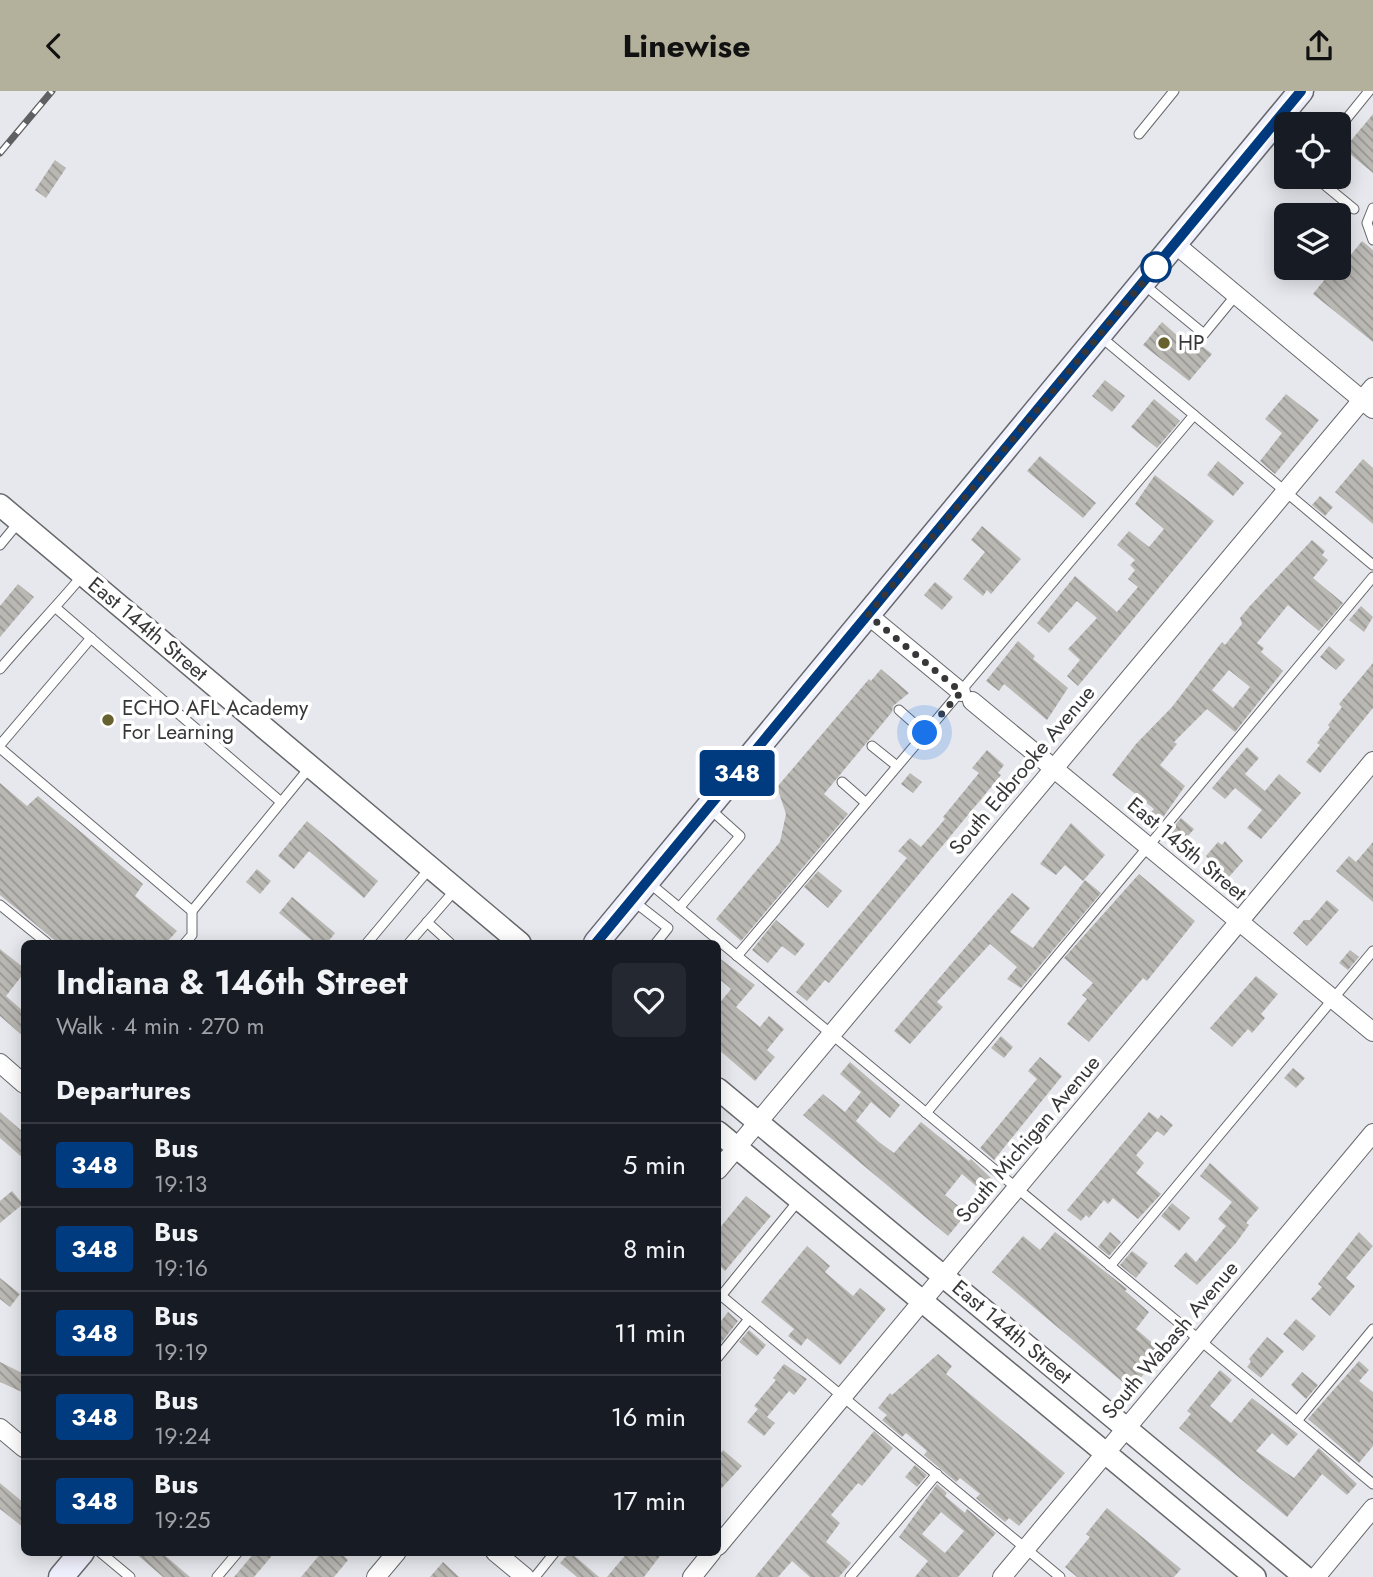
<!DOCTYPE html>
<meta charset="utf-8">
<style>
body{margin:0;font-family:Jost,sans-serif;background:#242831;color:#f1f3f6;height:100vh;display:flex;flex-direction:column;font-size:26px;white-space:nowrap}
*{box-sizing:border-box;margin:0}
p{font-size:23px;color:#9ea1a6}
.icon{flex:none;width:38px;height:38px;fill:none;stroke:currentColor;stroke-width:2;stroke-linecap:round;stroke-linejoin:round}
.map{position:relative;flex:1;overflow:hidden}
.panel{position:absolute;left:21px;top:849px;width:700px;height:616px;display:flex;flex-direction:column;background:#171b24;border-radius:10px;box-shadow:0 4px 18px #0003}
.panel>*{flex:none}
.badge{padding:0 14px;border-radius:5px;font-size:24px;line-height:46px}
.tools{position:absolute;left:1274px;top:21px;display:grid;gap:14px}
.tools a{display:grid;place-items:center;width:77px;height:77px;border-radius:10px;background:#171b24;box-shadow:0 4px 18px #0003;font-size:35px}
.you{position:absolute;width:35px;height:35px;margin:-18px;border:5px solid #fff;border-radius:50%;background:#1a73e8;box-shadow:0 0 0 10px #1a73e833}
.map>.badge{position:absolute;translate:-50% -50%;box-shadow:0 0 0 4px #fff}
h2{padding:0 35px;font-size:26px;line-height:63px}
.round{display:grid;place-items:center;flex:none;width:74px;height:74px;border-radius:10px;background:#242831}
.summary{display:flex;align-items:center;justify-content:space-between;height:119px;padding:0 35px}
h1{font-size:33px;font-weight:700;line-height:52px}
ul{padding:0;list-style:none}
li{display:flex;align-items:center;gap:21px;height:84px;padding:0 35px;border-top:2px solid #363941}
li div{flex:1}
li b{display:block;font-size:26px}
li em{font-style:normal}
li .badge{min-width:77px;font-weight:700;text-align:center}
header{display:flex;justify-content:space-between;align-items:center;height:91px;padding:0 35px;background:#b3b19c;color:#111;font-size:32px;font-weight:700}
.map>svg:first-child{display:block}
.building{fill:url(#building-back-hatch);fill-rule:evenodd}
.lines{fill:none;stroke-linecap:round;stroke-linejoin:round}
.service-casing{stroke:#67686c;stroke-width:11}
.minor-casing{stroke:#67686c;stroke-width:20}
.tertiary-casing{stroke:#67686c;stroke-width:24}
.secondary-casing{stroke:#67686c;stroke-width:27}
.service{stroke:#fff;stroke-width:9}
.minor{stroke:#fff;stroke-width:18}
.tertiary{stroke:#fff;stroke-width:21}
.secondary{stroke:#f0f1fe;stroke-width:24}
.rail-casing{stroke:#606063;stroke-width:7}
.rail{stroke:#fff;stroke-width:4.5;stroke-dasharray:13;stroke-linecap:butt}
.line-casing{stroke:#fff;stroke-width:16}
.line{stroke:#003b80;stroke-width:10}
.walk{stroke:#373739;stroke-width:7;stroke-dasharray:0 12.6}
.stop-dot{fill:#fff;stroke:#003b80;stroke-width:3.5}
.poi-dot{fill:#67612e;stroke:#fff;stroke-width:2.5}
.labels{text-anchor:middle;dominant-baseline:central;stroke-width:7;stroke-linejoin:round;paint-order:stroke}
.poi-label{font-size:21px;fill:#373739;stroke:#fff;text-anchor:start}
.street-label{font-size:21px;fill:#373739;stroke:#fff}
</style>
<header><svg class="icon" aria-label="back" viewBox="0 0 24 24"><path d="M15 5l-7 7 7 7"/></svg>Linewise<svg class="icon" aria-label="share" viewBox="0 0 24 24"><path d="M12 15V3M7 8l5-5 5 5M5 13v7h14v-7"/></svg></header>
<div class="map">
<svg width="1373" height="1486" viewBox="0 0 1373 1486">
<defs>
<pattern id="building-back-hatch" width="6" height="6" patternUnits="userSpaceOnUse" patternTransform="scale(1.75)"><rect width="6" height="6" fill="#b9b8b3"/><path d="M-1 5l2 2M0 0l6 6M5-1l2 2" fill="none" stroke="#979693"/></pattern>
</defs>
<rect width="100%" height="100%" fill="#e7e8ed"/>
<g class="building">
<path d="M1373 23V82L1344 58Z"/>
<path d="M55 69 66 77 46 107 35 99Z"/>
<path d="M1362 150 1373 159V251L1313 203 1334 177H1340Z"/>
<path d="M1162 231 1189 255 1194 249 1212 263 1189 290 1143 254Z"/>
<path d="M1105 289 1125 305 1112 321 1092 305Z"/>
<path d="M1286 303 1319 329 1275 383 1260 370 1282 342 1265 328Z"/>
<path d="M1154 308 1180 330 1157 357 1131 336Z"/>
<path d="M1040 365 1096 412 1083 427 1027 380Z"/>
<path d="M1363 368 1373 377V433L1335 401Z"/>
<path d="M1218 370 1244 392 1233 405 1207 384Z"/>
<path d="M1155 384 1214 430 1078 595 1067 585 1080 569 1068 558 1097 527 1077 510 1049 542 1037 532 1075 485 1117 521 1138 496 1128 488 1135 479 1130 474 1135 469 1117 454 1129 440 1149 456 1164 438 1135 413Z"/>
<path d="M1320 405 1333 416 1325 425 1312 414Z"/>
<path d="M982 435 1021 468 991 503 987 499 983 505 963 488 985 461 971 449Z"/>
<path d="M1312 449 1325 460 1322 464 1328 469 1313 487 1343 512 1319 540 1288 514 1257 552 1264 557 1261 561 1283 580 1235 641 1207 618 1174 651 1177 653 1160 674 1185 695 1159 732 1149 724 1154 718 1112 684 1136 653 1172 616 1222 551 1225 554 1242 533 1240 527 1249 516ZM1229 579 1250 596 1233 617 1212 599Z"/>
<path d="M935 491 953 506 942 519 924 504Z"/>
<path d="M18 493 34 506 0 546V515Z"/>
<path d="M1361 515 1373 526 1364 541 1349 529Z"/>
<path d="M1018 550 1035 565 1033 568 1068 597 1047 629 1004 593 999 600 986 590Z"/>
<path d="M1329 555 1345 569 1336 579 1320 566Z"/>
<path d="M1373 572V617L1320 682 1306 671 1320 654 1317 652 1330 636 1328 634 1342 616 1339 613Z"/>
<path d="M881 578 909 602 893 615 892 621 824 703 848 723 741 850 716 828 780 751 786 723 777 696 869 588 871 590Z"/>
<path d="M1247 656 1259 667 1245 683 1265 700 1279 683 1301 702 1261 748 1247 737 1262 719 1235 697 1225 708 1212 697Z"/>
<path d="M987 659 1004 674 998 682 1001 684 829 892 825 889 807 910 796 901 907 767 898 760 910 747 921 756 945 728 943 726 979 682 972 677Z"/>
<path d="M910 682 922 691 913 702 901 693Z"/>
<path d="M0 692 27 715 38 705 143 793 135 805 177 840 166 852H58L0 804Z"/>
<path d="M1181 727 1194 738 1183 751 1170 740Z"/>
<path d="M307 730 378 790 364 807 309 760 294 778 278 765Z"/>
<path d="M1071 732 1105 764 1083 790 1065 774 1056 784 1040 773Z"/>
<path d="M1225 750 1243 770 1228 787 1206 765 1218 751 1222 754Z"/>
<path d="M1373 751V811L1336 780 1349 765 1356 771Z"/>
<path d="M257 778 271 790 260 803 246 791Z"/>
<path d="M818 780 842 800 828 817 804 796Z"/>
<path d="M1139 783 1195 830 1147 890 1143 887 1089 951 1067 933 1087 908 1082 904 1093 892 1064 867Z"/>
<path d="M1085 789 1101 802 1021 897 1007 888 1017 876 990 853 937 911 943 916 910 953 894 940 1012 802 1030 817 1010 841 1033 857Z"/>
<path d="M292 806 335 842 327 852H315L279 822Z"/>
<path d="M1327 809 1339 819 1307 855 1293 842 1304 829H1310Z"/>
<path d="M776 829 805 853 795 865 782 855 768 872 752 859Z"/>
<path d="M0 858 24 877V882L6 905 24 921V946L0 925Z"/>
<path d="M1350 859 1359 866 1348 879 1339 872Z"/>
<path d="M718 866 755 894 736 916 760 936 769 925 784 938 767 959 775 966 755 990 718 958V914L731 898 718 887Z"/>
<path d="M1256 885 1278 903 1261 923 1265 927 1252 942 1248 938 1232 956 1210 937Z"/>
<path d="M1001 945 1013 956 1004 967 991 957Z"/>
<path d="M1040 966 1062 985 994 1069 980 1057 1037 988 1028 980Z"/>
<path d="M850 971 900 1014 890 1027 871 1011 856 1030 879 1051 894 1062 921 1031 969 1070 971 1068 993 1089 983 1101 962 1083 945 1104 967 1122 948 1145 803 1024 823 1003 845 1021 861 1001 840 983Z"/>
<path d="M1293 977 1305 987 1296 997 1284 987Z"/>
<path d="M0 1021 24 1042V1068L0 1047Z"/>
<path d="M1149 1021 1158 1028 1161 1024 1173 1034 1164 1045 1157 1040 1136 1064 1144 1072 1136 1082 1161 1103 1138 1128 1113 1107 1108 1113 1104 1109 1089 1127 1086 1124 1081 1130 1067 1119Z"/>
<path d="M1210 1072 1259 1117 1246 1132 1249 1134 1236 1152 1197 1194 1174 1175 1186 1161 1196 1171 1226 1135 1218 1128 1232 1111 1200 1085Z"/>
<path d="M12 1100 23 1113 0 1132V1110Z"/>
<path d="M746 1105 771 1125 725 1180 718 1173V1139Z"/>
<path d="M1172 1112 1190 1127 1179 1140 1161 1125Z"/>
<path d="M1055 1141 1127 1198 1125 1200 1149 1221 1136 1238 1163 1261 1131 1298 992 1181 1023 1145 1040 1159Z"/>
<path d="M1110 1141 1121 1151 1109 1165 1098 1156Z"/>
<path d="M1359 1141 1373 1155 1346 1187 1355 1195 1330 1225 1311 1208 1322 1196 1318 1193Z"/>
<path d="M807 1155 830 1175 825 1181 853 1205 860 1197 886 1218 840 1274 807 1247 801 1255 788 1245 794 1238 761 1211Z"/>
<path d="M1132 1160 1148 1172 1136 1187 1120 1174Z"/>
<path d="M0 1187 20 1203 10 1216 0 1208Z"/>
<path d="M728 1221 738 1230 718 1256V1234Z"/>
<path d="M1296 1228 1316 1245 1303 1260 1283 1243Z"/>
<path d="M749 1239 766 1254 757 1265 739 1251Z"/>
<path d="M1267 1246 1284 1260 1261 1287 1247 1276 1251 1271 1249 1268Z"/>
<path d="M938 1263 952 1275 946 1283 1065 1382 1019 1435 1009 1427 1005 1431 976 1407 980 1403 960 1387 956 1391 924 1364 927 1360 906 1342 902 1346 882 1329 887 1324 878 1317 890 1302 892 1304Z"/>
<path d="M1359 1270 1369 1279 1359 1290 1373 1301V1355L1359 1372 1308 1328Z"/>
<path d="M0 1271 24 1283V1302L0 1291Z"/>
<path d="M784 1273 807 1288 794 1304 789 1300 767 1326 775 1332 764 1345 747 1331 758 1318 754 1315 776 1289 773 1287Z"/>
<path d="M1220 1279 1232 1289 1210 1315 1231 1332 1252 1307 1298 1343 1287 1355 1272 1342 1256 1360 1294 1387 1319 1357 1357 1393 1347 1404 1322 1383 1287 1426 1179 1337 1191 1323 1187 1320Z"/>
<path d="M1302 1281 1318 1294 1306 1308 1291 1294Z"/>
<path d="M874 1340 893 1357 862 1395 858 1392 831 1424 840 1432 826 1451 851 1472 839 1486H810L792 1470 778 1486H755Z"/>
<path d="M723 1359 742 1375 718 1401V1366Z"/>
<path d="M915 1374 927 1384 917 1396 905 1386Z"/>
<path d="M0 1392 24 1412V1437L0 1418Z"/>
<path d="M937 1393 947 1402 945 1405 965 1422 967 1418 996 1442 958 1486H915L928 1470 899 1446ZM941 1421 964 1440 945 1462 922 1443Z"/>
<path d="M1107 1417 1181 1478 1174 1486H1077L1065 1476 1090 1446 1086 1443Z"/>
<path d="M134 1461H161L190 1486H163Z"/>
<path d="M255 1461H275L254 1486H234Z"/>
<path d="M322 1461H340L348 1469 334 1486H301Z"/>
<path d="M570 1461 599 1486H577L560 1472Z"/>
<path d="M628 1461H663L644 1486H607Z"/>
<path d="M443 1471 459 1486H430Z"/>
</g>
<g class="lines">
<g class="service-casing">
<g id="service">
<path d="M1339 37 1369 0"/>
<path d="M1139 43 1174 0"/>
<path d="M1315 86 1354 118"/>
<path d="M1373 117 1367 132 1373 149"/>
<path d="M1142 192 1204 243 1236 204"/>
<path d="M1101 246 1373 474"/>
<path d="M0 454 18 432"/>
<path d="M56 517 281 711"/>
<path d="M0 578C27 546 55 517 82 485"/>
<path d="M899 619 925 642"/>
<path d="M0 654 91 547"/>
<path d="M872 655 897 675"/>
<path d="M0 657 192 820 310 676"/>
<path d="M842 691 866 712"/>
<path d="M647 790 1373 1393"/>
<path d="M632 809 668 837 656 852"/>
<path d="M0 814 47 852"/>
<path d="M679 817 740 745 710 718"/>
<path d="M427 831 450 852"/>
<path d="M185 852 192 844V820"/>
<path d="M367 852 430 777"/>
<path d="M409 852 456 798"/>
<path d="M737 865 1194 324"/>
<path d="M926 1022 1373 486"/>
<path d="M1110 1175 1373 860"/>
<path d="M718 1202 1060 1486"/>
<path d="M721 1205 799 1109"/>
<path d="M718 1266 749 1228"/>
<path d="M1297 1330 1373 1238"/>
<path d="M100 1461 130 1486"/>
<path d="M217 1486 238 1461"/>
<path d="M535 1486 555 1461"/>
<path d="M850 1486 937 1383"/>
</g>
</g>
<g class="minor-casing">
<g id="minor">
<path d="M1175 153 1373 318"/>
<path d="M868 524 961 601"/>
<path d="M972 610 1373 941"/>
<path d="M0 972 24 993"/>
<path d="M718 1079 1373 296"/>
<path d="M0 1337 24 1357"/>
<path d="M718 1455 1373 670"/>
<path d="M495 1461 525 1486"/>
<path d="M376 1486 397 1461"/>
<path d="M692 1486 712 1461"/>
<path d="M1002 1486 1373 1042"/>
<path d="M1316 1486 1373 1417"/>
</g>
</g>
<g class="tertiary-casing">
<g id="tertiary">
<path d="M0 414 520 852"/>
<path d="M718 998 1305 1486"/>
<path d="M718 1041 1255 1486"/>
</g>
</g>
<g class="secondary-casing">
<g id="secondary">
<path d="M596 852 1301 0"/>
<path d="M61 1486 82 1461"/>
</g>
</g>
<use href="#service" class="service"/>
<use href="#minor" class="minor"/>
<use href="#tertiary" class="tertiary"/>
<use href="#secondary" class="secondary"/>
<g class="rail-casing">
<path id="rail" d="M0 62 52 0"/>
</g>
<use href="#rail" class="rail"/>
</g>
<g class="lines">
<g class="line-casing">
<path id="line" d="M596 852 1301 0"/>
</g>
<use href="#line" class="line"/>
<path class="walk" d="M925 642 961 601 868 524 1158 173 1156 176"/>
</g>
<circle class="stop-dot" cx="1156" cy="176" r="14"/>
<g class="poi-dot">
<circle cx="1164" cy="252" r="7"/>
<circle cx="108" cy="629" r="7"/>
</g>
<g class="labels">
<g class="poi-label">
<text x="1178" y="252">HP</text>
<text x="122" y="617">ECHO AFL Academy<tspan x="122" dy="24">For Learning</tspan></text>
</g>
<g class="street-label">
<text transform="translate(148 538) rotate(40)">East 144th Street</text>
<text transform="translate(1022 679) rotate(-50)">South Edbrooke Avenue</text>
<text transform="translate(1187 758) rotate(40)">East 145th Street</text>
<text transform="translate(1028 1048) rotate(-50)">South Michigan Avenue</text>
<text transform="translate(1012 1241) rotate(40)">East 144th Street</text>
<text transform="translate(1170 1249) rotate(-50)">South Wabash Avenue</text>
</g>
</g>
</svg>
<div class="tools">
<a><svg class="icon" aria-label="locate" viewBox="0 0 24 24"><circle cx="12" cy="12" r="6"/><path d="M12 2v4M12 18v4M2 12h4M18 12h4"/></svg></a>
<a><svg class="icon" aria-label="layers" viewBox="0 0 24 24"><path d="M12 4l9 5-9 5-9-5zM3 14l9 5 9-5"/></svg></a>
</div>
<div class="you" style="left:925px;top:642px"></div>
<b class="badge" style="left:737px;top:682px;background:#003b80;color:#fff">348</b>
<section class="panel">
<div class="summary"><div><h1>Indiana &amp; 146th Street</h1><p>Walk · 4 min · 270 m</p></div><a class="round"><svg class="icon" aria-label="heart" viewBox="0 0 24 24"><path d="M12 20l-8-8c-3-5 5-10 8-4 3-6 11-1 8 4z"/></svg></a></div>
<h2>Departures</h2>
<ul>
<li><span class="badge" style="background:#003b80;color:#fff">348</span><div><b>Bus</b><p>19:13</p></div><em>5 min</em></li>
<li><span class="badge" style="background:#003b80;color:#fff">348</span><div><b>Bus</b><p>19:16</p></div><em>8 min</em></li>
<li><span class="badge" style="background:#003b80;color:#fff">348</span><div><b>Bus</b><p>19:19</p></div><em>11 min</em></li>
<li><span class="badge" style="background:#003b80;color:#fff">348</span><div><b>Bus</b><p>19:24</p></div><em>16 min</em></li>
<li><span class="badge" style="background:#003b80;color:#fff">348</span><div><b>Bus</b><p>19:25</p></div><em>17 min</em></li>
</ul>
</section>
</div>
